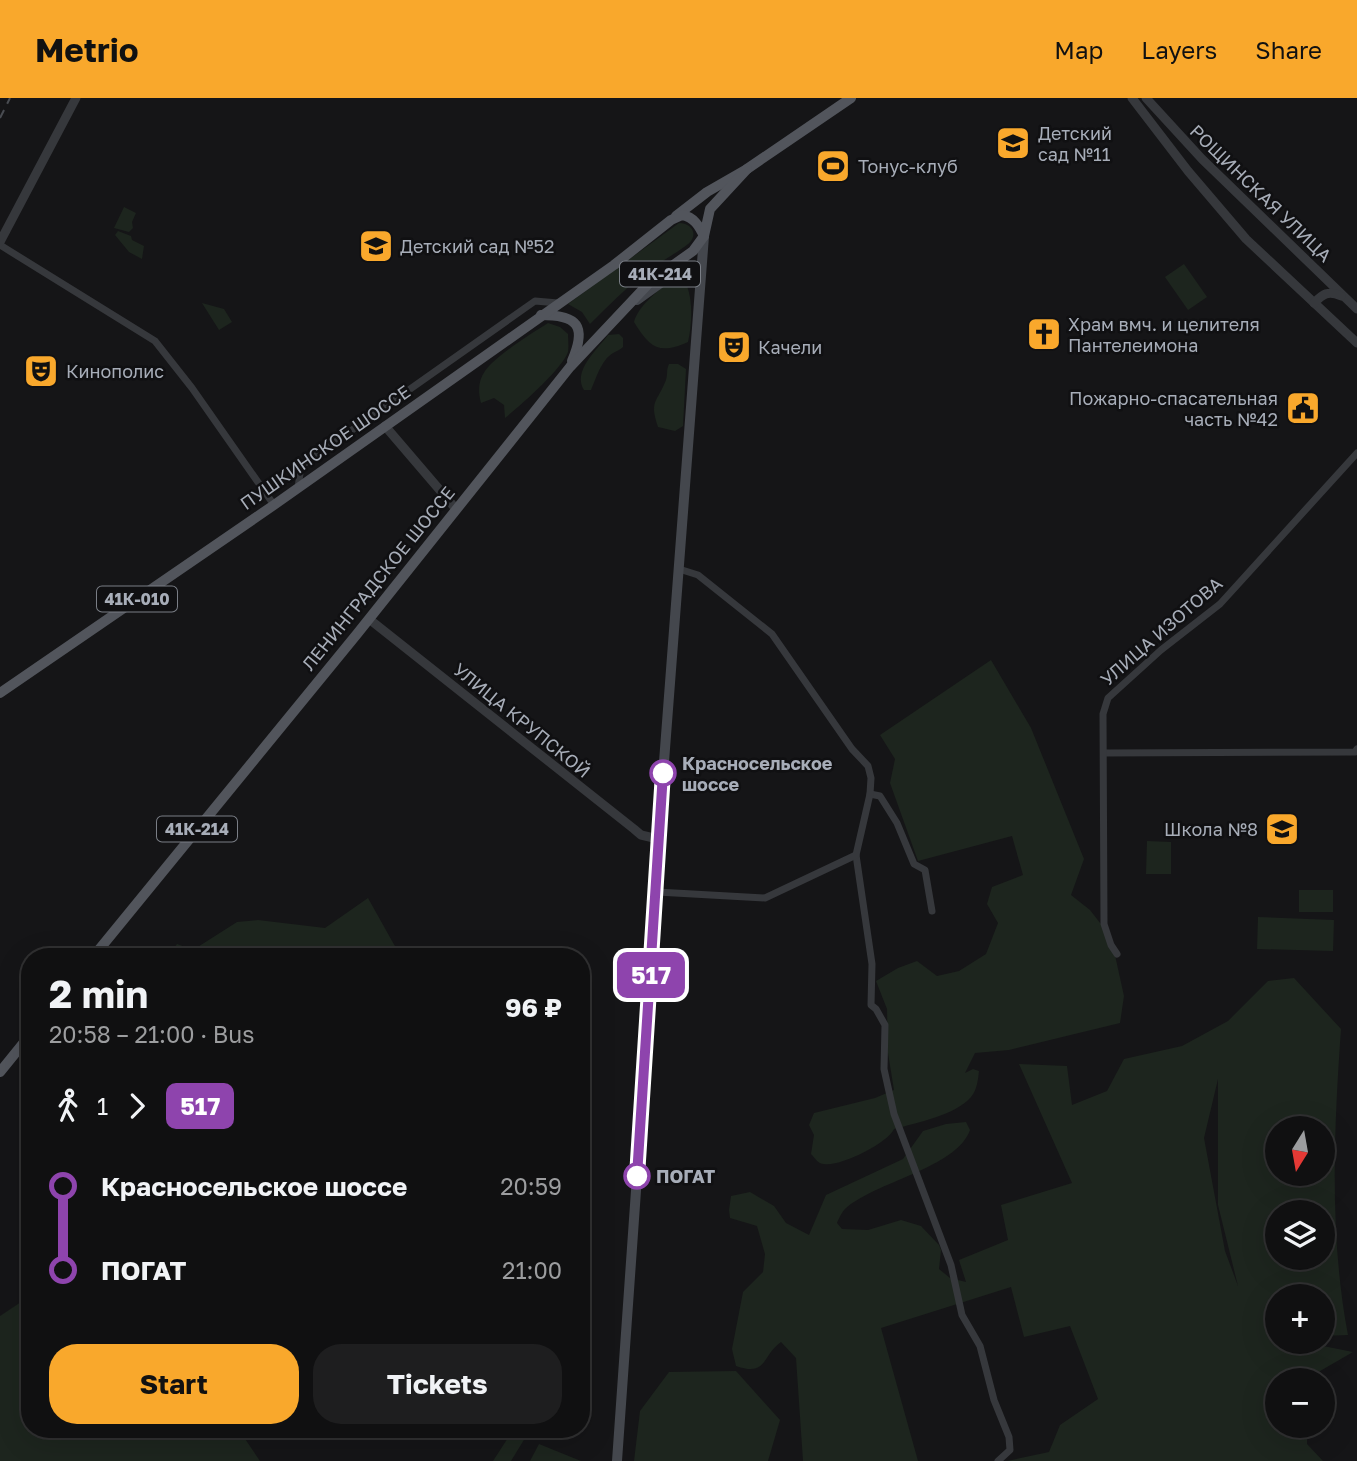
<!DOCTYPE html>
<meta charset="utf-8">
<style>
body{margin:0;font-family:"Golos Text",sans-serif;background:#1e1e1f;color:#f1f3f6;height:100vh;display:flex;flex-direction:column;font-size:26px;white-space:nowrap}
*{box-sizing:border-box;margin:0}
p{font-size:23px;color:#9c9d9f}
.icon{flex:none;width:38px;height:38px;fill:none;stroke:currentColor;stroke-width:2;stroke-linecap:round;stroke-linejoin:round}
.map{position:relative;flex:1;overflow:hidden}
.details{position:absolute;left:21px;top:850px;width:569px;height:490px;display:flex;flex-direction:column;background:#101011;border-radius:28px;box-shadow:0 7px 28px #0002,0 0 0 2px #303031}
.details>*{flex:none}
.badge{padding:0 14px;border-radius:10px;font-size:24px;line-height:46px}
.needle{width:46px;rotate:191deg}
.buttons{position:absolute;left:1265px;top:1018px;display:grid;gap:14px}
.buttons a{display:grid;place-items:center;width:70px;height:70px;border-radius:50%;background:#101011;box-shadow:0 7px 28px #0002,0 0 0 2px #303031;font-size:35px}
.map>.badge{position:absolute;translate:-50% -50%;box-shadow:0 0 0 4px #fff}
.legs{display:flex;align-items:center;gap:10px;height:77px;padding:0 28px;font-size:23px}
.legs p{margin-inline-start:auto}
.overview{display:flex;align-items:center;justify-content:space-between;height:119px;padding:0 28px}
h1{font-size:38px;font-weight:700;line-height:52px}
.action{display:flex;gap:14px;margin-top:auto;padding:14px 28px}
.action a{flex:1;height:80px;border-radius:28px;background:#f9a82c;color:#111;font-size:28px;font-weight:700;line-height:80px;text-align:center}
.action a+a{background:#1e1e1f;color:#f1f3f6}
ul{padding:0 28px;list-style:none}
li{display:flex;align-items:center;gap:24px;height:84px;font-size:26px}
li i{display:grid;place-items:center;width:10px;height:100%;margin:0 9px;background:currentColor}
li i::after{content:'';width:18px;height:18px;margin:-9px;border:5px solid;border-radius:50%;background:#101011}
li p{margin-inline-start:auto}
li:first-child i{background:linear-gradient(#0000 50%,currentColor 0)}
li:last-child i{background:linear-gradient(currentColor 50%,#0000 0)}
header{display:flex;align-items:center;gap:42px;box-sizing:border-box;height:98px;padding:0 35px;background:#f9a82c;color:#111}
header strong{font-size:33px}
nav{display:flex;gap:38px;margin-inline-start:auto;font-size:24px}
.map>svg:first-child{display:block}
.green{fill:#1d251e;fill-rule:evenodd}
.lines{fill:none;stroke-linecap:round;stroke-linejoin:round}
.minor{stroke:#36383c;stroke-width:7}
.tertiary{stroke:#36383c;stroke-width:9}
.secondary{stroke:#44474d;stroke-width:10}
.primary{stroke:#52555c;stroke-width:10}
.rail{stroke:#494c52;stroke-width:2;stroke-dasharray:9 7;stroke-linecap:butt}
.line-1-casing{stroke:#fff;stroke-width:16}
.line-1{stroke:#8e44ad;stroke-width:10}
.stop-1-dot{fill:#fff;stroke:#8e44ad;stroke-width:3.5}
.labels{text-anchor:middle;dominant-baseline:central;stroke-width:5;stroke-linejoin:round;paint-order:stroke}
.shield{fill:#101012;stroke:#7a7e86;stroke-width:2}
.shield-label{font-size:16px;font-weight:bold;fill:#a7adb8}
.poi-label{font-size:18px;fill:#a7adb8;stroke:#101012;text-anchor:start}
.street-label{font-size:18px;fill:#a7adb8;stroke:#101012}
.stop-label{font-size:18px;font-weight:bold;fill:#a7adb8;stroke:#101012;text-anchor:start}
</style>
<header>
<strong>Metrio</strong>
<nav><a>Map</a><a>Layers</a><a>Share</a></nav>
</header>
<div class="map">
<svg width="1357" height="1363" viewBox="0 0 1357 1363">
<rect width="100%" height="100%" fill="#151517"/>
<g class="green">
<path d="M124 109 136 115 132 124 133 130 129 134 114 130Z"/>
<path d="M679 125C689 125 698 133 691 143 686 150 656 166 646 174 626 190 608 208 590 226L582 214 568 206Z"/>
<path d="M118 133 131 138 132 142 144 148 142 161 129 154 115 137Z"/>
<path d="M1184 166 1207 199 1188 212 1165 179Z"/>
<path d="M669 184 687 188C693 204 692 227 688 244 659 257 650 250 634 224 637 210 657 193 669 184Z"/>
<path d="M202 205 224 211 232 224 219 232Z"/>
<path d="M548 225 560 229 568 236C568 241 569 249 568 254 563 270 519 309 505 320L504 307 494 300 481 305C478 294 478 283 485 273 495 258 532 235 548 225Z"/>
<path d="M619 236 623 240V249C620 252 616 253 613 255 601 262 596 281 591 292H584C572 273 597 252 608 237Z"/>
<path d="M669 266H678L686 271 683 328 675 333 658 329C649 302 657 305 666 282 668 276 666 272 669 266Z"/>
<path d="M991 562 1031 630 1084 761 1071 797 1090 812 1111 839 1124 898 1120 925 1009 952 975 955 965 975 973 971 979 973C978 982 977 992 971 999 956 1017 916 1025 894 1031 888 1045 840 1069 824 1066 818 1066 815 1060 811 1056L814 1037 809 1027 814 1015 875 1000 894 992 888 955 887 911 876 883 898 870 917 863 937 878 959 873 986 856 998 825 987 806 992 789 1023 777 1012 738 918 763 890 685 895 661 880 637Z"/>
<path d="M1147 743 1171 744V776H1146Z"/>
<rect x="1299" y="792" width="34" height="22"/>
<path d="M368 800 401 859H167L177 846 193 852 237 824 258 822 325 830Z"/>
<path d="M1258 819 1334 822 1333 853 1257 851Z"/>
<path d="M1294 880 1341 931C1334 1031 1329 1137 1348 1237L1323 1238V1199H1278V1244H1303L1353 1254 1308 1280 1307 1283H1278V1328H1307V1346L1323 1363H1007L1049 1354 1060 1327 1098 1301 1070 1228 1024 1239 1011 1189 881 1230 918 1363H803L796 1260 781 1244C761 1258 768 1279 736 1268L732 1251 743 1194 763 1174 765 1156 757 1128 730 1120 729 1112 731 1098 750 1094 774 1108 786 1125 809 1137 826 1097 903 1061 923 1033 946 1026 966 1024 970 1032C957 1070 874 1084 845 1111 842 1114 839 1120 837 1125L842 1131 868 1132 901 1122 921 1128 939 1147 941 1152 939 1171 950 1180 966 1184 959 1162 1008 1142 1001 1107 1072 1085 1019 966 1067 968 1072 1007 1107 993 1124 961 1182 948 1228 923 1268 883ZM1218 981V1107L1238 1188 1225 1153 1204 1040ZM1278 1031H1323V1076H1278ZM1278 1115H1323V1160H1278Z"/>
<path d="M30 1198V1332H239L260 1363H0V1218Z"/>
<path d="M736 1273 780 1322 768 1363H634L640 1313 669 1274Z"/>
<path d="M513 1332H530L511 1363H493Z"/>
<path d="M539 1346 581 1363H530Z"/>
</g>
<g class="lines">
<g class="minor">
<path d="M0 147 155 243 192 290 274 407"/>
<path d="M298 390 301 368 535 203 558 205"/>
<path d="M1104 655 1355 654 1357 651"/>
<path d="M870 696 880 698 897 725 914 766 925 772 932 813"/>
<path d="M856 757 872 866 871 907 876 911 885 927 884 971 894 1016 951 1167 962 1217 980 1248 994 1302 1009 1339 1010 1352 998 1363"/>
<path d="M657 794 765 800 856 757 870 696 871 680 868 668 852 651 772 536 698 477 679 471"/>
<path d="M1117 856 1111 847 1104 826 1103 616 1108 600 1161 552 1220 506 1357 355"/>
</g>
<g class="tertiary">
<path d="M1132 0 1188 73 1246 141 1357 245"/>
<path d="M1146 0 1202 61 1357 211"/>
<path d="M0 144 76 0"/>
<path d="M1314 205C1323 196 1328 192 1341 198"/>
<path d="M385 328 456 411"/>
<path d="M369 521 634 731 641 737 658 741"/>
</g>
<g class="secondary">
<path d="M637 202 680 171 688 173 700 188"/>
<path d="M617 1363 657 794 656 769 704 138"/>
</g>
<g class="primary">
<path d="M676 118 707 94 747 71 851 0"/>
<path d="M541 217C578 217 587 228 572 263"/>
<path d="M0 595 274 407 614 167 671 122 682 117C694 119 699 128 704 138"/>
<path d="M93 859 357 536 570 269 651 183 693 153 704 138 710 111 747 71"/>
<path d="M0 974 30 937"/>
</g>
<path class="rail" d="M0 20 10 0"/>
</g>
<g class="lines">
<g class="line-1-casing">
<path id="line-1" d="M637 1078 663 675"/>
</g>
<use href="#line-1" class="line-1"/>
</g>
<defs>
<g id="school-square" transform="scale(1.75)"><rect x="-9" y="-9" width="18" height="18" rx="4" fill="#f9a82c" stroke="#101012"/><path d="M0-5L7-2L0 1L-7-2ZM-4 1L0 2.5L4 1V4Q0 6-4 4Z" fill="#111"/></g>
<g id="stadium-square" transform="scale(1.75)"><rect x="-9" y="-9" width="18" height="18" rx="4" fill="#f9a82c" stroke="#101012"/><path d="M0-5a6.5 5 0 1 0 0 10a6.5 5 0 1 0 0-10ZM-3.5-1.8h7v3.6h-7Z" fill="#111"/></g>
<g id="church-square" transform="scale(1.75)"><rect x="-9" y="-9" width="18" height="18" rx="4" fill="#f9a82c" stroke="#101012"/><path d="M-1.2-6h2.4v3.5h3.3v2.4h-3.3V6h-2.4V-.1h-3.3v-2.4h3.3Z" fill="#111"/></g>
<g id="theatre-square" transform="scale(1.75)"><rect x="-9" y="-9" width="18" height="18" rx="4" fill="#f9a82c" stroke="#101012"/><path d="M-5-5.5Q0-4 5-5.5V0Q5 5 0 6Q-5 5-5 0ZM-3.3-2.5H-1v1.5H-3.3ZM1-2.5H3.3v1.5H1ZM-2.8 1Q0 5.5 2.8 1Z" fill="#111"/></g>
<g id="civic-square" transform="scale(1.75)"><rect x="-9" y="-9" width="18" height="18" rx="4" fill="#f9a82c" stroke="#101012"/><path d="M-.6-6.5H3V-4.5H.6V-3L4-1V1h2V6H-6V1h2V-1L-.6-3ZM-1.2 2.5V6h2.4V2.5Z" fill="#111"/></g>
</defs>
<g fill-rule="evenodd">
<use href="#school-square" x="1013" y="45"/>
<use href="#stadium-square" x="833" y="68"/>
<use href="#school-square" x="376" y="148"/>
<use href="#church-square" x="1044" y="236"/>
<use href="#theatre-square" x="734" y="249"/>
<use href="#theatre-square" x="41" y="273"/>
<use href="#civic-square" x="1303" y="310"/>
<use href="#school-square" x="1282" y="731"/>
</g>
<g class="stop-1-dot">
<circle cx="663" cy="675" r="12"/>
<circle cx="637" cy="1078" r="12"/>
</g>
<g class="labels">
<g class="shield">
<rect x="620" y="163.5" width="80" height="25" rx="5"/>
<rect x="97" y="488.5" width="80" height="25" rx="5"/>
<rect x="157" y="718.5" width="80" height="25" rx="5"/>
</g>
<g class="shield-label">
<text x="660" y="176">41К-214</text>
<text x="137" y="501">41К-010</text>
<text x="197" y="731">41К-214</text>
</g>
<g class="poi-label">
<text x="1038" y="35">Детский<tspan x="1038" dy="21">сад №11</tspan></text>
<text x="858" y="68">Тонус-клуб</text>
<text x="400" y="148">Детский сад №52</text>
<text x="1068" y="226">Храм вмч. и целителя<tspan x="1068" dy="21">Пантелеимона</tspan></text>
<text x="758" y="249">Качели</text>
<text x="66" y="273">Кинополис</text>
<text x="1278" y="300" text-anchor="end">Пожарно-спасательная<tspan x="1278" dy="21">часть №42</tspan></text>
<text x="1258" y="731" text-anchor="end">Школа №8</text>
</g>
<g class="street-label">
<text transform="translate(1261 95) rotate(44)">РОЩИНСКАЯ УЛИЦА</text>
<text transform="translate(325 349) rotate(-35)">ПУШКИНСКОЕ ШОССЕ</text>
<text transform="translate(378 480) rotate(-51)">ЛЕНИНГРАДСКОЕ ШОССЕ</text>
<text transform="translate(1161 533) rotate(-41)">УЛИЦА ИЗОТОВА</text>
<text transform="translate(522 622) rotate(39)">УЛИЦА КРУПСКОЙ</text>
</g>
<g class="stop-label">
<text x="682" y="665">Красносельское<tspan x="682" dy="21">шоссе</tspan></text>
<text x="656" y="1078">ПОГАТ</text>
</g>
</g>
</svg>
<div class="buttons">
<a><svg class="needle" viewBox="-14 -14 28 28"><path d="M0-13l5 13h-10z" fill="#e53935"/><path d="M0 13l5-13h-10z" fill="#9c9d9f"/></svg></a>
<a><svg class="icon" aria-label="layers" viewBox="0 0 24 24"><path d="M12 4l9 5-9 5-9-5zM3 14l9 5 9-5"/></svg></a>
<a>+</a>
<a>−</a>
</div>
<b class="badge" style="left:651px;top:877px;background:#8e44ad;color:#fff">517</b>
<section class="details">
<div class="overview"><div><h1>2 min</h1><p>20:58 – 21:00 · Bus</p></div><b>96 ₽</b></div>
<div class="legs"><svg class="icon" aria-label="walk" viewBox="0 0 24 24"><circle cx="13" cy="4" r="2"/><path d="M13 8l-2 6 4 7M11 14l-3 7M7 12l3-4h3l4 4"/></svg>1<svg class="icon" aria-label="forward" viewBox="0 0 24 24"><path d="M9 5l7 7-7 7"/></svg><b class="badge" style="background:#8e44ad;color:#fff">517</b></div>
<ul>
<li><i style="color:#8e44ad"></i><b>Красносельское шоссе</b><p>20:59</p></li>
<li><i style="color:#8e44ad"></i><b>ПОГАТ</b><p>21:00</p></li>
</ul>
<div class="action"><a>Start</a><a>Tickets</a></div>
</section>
</div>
